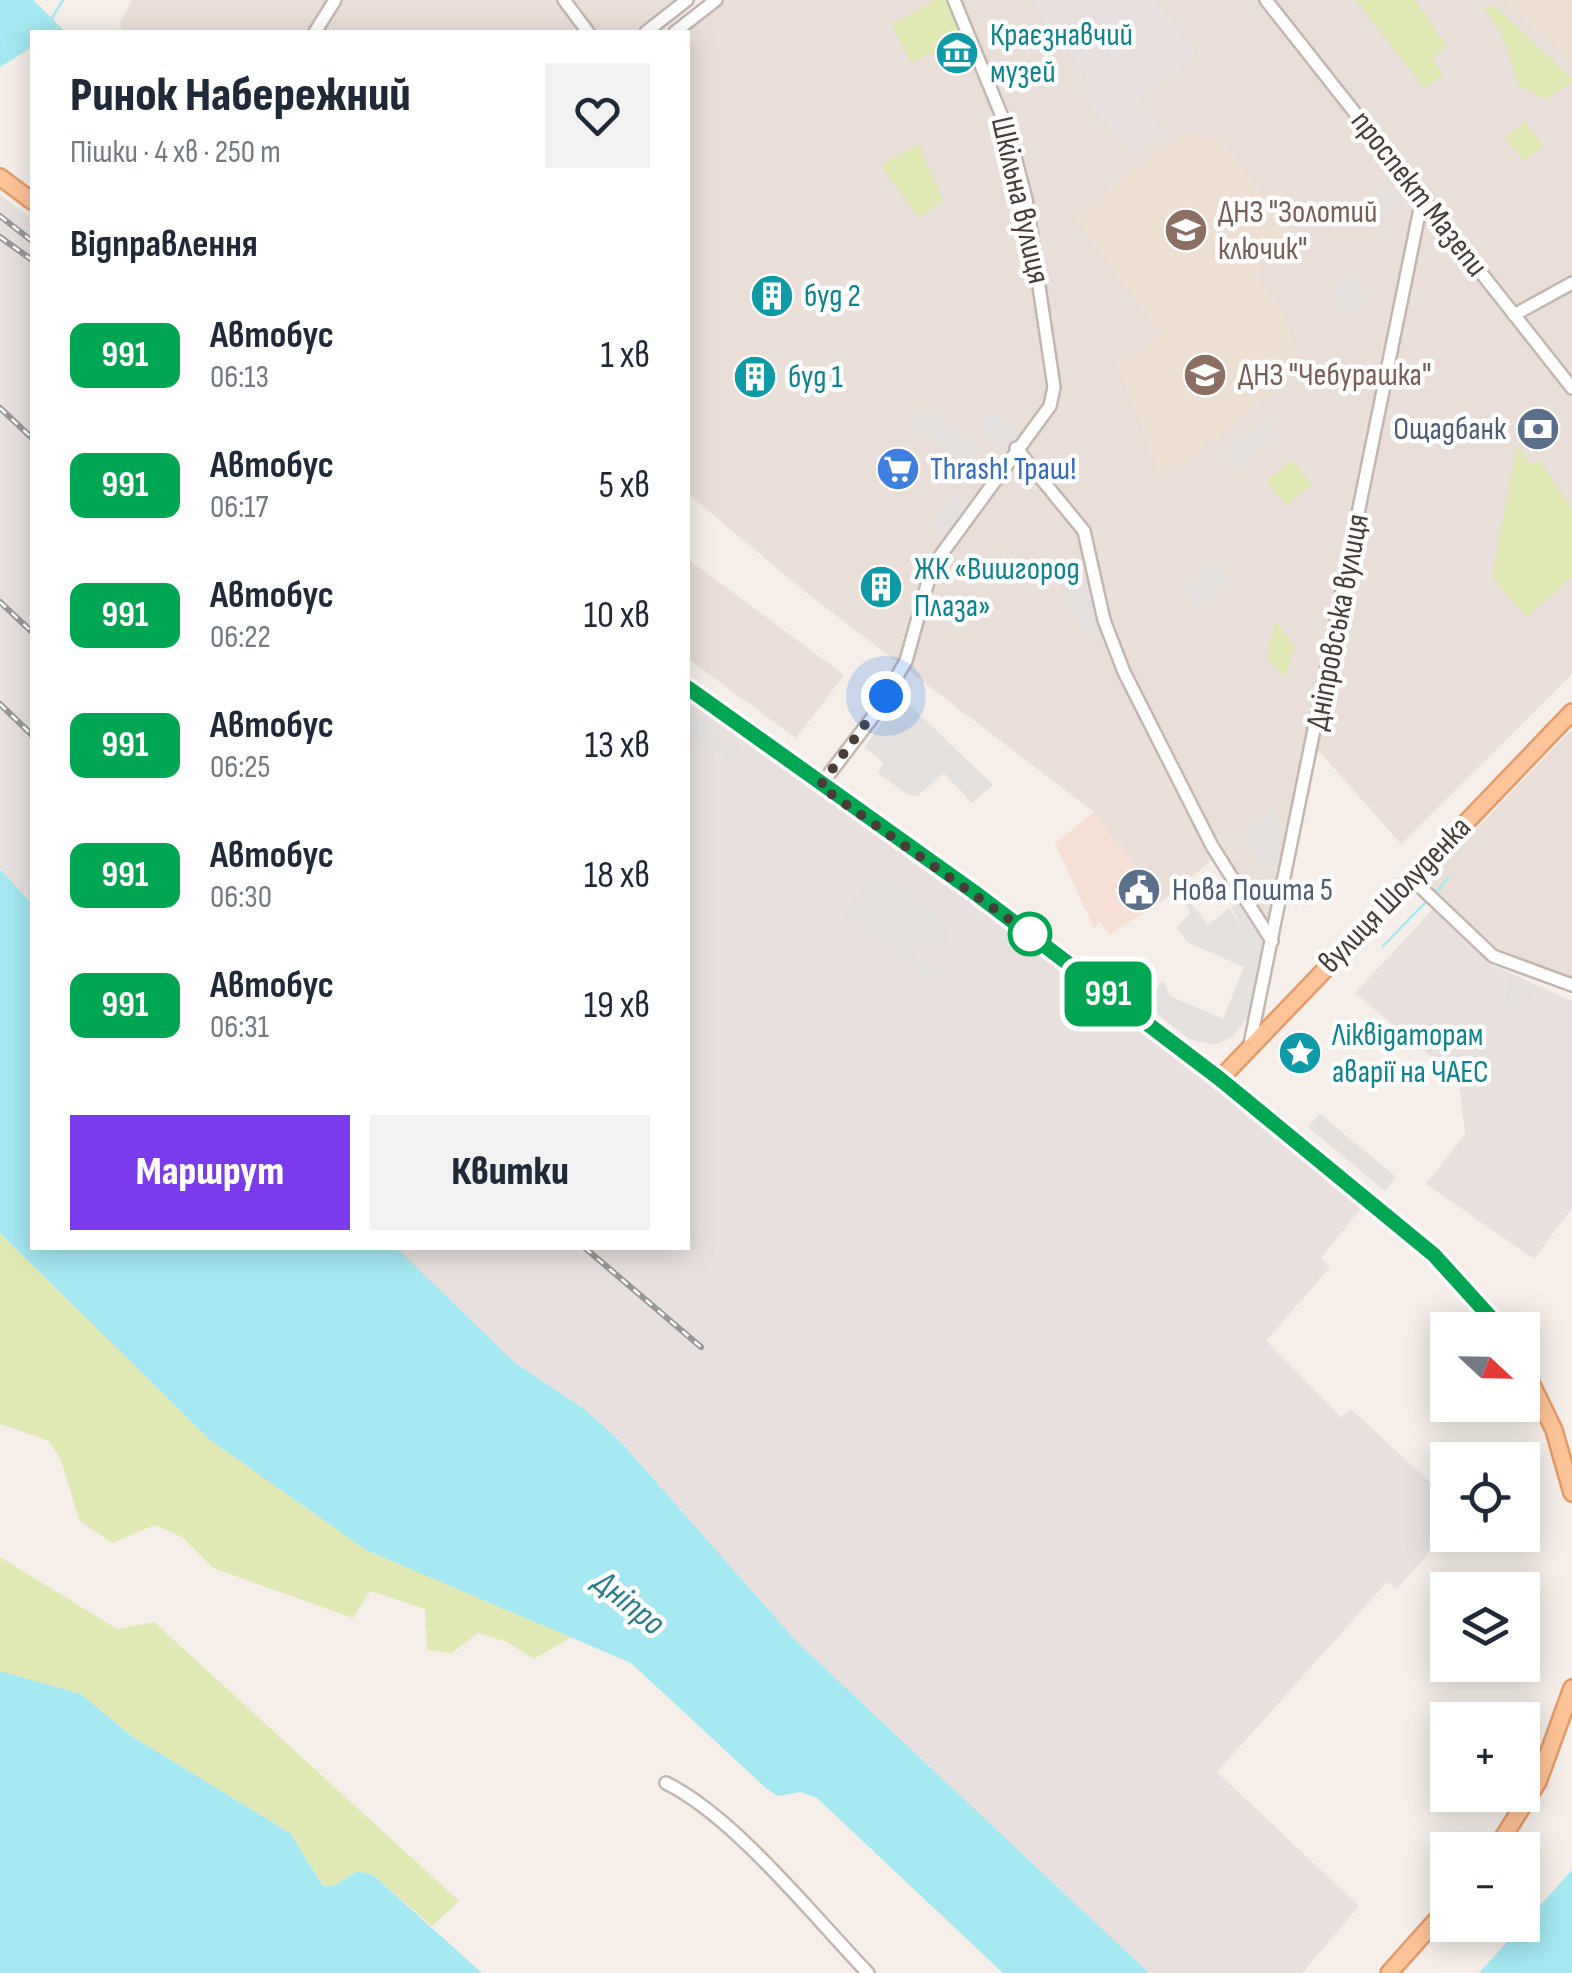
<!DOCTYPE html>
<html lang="uk">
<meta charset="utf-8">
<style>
body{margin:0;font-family:"Sofia Sans Condensed",sans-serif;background:#f2f2f3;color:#1f2937;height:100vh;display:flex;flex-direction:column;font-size:38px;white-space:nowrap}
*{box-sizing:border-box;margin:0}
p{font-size:32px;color:#747a83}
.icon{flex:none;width:55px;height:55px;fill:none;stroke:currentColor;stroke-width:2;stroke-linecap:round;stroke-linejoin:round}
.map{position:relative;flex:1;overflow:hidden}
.sheet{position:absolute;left:30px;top:30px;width:660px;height:1220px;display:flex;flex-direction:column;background:#fff;border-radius:0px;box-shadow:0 5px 25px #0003}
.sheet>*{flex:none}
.badge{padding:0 20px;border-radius:15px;font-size:35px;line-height:65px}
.needle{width:65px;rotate:112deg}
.tools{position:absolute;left:1430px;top:1312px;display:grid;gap:20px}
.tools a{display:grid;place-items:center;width:110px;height:110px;border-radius:0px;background:#fff;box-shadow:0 5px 25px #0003;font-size:50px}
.you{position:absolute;width:50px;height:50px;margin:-25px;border:8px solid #fff;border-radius:50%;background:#1a73e8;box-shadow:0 0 0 15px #1a73e833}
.map>.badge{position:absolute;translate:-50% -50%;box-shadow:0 0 0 5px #fff}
h2{padding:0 40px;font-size:38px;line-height:90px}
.round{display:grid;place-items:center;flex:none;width:105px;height:105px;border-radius:0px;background:#f2f2f3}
.headline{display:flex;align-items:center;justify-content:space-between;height:170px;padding:0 40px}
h1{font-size:48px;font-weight:800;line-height:75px}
.primary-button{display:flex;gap:20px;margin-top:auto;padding:20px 40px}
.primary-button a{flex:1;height:115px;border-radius:0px;background:#7c3aed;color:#fff;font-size:40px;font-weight:800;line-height:115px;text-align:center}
.primary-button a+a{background:#f2f2f3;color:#1f2937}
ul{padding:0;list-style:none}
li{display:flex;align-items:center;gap:30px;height:130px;padding:0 40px}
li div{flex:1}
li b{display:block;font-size:38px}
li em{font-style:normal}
li .badge{min-width:110px;font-weight:700;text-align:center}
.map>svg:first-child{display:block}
.residential{fill:#e9ded8}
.commercial{fill:#f6dfd5}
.industrial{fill:#e7e0de}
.education{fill:#eedfd3}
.green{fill:#e0e9b3}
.parking{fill:#e3e0de}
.water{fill:#a6e8f1}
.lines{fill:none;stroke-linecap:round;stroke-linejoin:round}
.stream{stroke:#a6e8f1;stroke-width:2.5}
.minor-casing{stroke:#c3b6af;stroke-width:16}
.major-casing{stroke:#e49b68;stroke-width:20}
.minor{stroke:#fff;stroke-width:11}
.major{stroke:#fec499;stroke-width:15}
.rail-casing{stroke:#989898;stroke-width:6}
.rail{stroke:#fff;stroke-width:2.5;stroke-dasharray:8;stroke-linecap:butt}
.line-casing{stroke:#fff;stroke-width:22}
.line{stroke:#00a651;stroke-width:15}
.walk{stroke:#493d38;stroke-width:10;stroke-dasharray:0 18}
.stop-dot{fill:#fff;stroke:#00a651;stroke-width:5}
.labels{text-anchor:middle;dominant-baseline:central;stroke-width:9;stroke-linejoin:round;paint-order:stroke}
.culture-label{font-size:32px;fill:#0d838f;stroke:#fff;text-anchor:start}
.street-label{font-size:32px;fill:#493d38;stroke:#fff}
.education-label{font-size:32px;fill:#785e54;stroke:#fff;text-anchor:start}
.service-label{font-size:32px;fill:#4e5e75;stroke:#fff;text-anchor:end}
.shop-label{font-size:32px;fill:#366cbe;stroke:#fff;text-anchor:start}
.water-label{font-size:35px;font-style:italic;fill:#287f8c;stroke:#fff}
</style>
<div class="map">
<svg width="1572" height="1973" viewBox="0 0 1572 1973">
<rect width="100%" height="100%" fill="#f5eee9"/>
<g class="residential">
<path d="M132 0H674L634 32H122L120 23Z"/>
<path d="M720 0H1260L1284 31 1262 0H1572V674L1401 844 1312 743 1271 925 1223 851 1162 901 1094 812 808 594 688 494V32H681Z"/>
<path d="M688 559 844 675 796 738 688 659Z"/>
<path d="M1572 729V977L1495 954 1425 883Z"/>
</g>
<path class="commercial" d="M1094 812 1162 901 1110 934 1099 922 1094 928 1055 843Z"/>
<g class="industrial">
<path d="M1030 0H1156L1197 53 1137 101 1163 131 1133 154 1077 89 1087 78Z"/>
<path d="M0 195 32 219V904L0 869Z"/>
<path d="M688 690 1078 975 1361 1208 1321 1258 1330 1267 1266 1341 1341 1417 1351 1409 1447 1498V1532L1397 1589 1387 1582 1217 1772 1359 1906 1302 1973H1149L797 1642 620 1441 584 1409 514 1362 397 1248H688Z"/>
<path d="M1433 909 1492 965 1572 1001V1208L1534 1259 1426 1184 1465 1134 1459 1080 1355 993Z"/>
</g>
<g class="education">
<path d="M1506 0H1572V62L1511 6Z"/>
<path d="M1184 131 1222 142 1288 224 1287 237 1256 275 1284 312 1297 355 1287 380 1162 481 1116 363 1161 335 1074 217Z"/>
</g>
<g class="green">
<path d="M935 0H950L966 37 911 63 892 25Z"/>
<path d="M1356 0H1415L1447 46 1432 58 1443 74 1425 89Z"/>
<path d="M1493 5 1572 78V82L1546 99 1519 86 1501 32 1483 8Z"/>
<path d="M1525 122 1543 146 1524 161 1505 137Z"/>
<path d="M919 144 943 201 918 218 881 165Z"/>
<path d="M1517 447 1531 465 1539 459 1572 509V577L1526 617 1492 577Z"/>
<path d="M1292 460 1312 485 1286 505 1267 481Z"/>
<path d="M1275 621 1295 647 1284 677 1267 658Z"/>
<path d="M0 1233 210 1440 366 1550 573 1636 534 1659 507 1642 478 1633 452 1653 427 1650 425 1609 370 1591 353 1618 213 1568 182 1537 155 1525 112 1543 79 1520 61 1460 49 1441 0 1424Z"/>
<path d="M0 1557 117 1629 154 1622 459 1901 432 1926 373 1875 356 1871 334 1886H323L290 1833 130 1735 81 1694 0 1671Z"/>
</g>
<g class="parking">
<path d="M1388 183 1403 202 1381 219 1367 200Z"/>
<path d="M1355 276 1367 303 1344 313 1332 286Z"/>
<path d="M991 410 1021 436 1008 452 978 426Z"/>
<path d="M918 414H936L982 451 969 467 951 452 947 456 936 449 933 434 920 436 908 426Z"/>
<path d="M1268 419 1279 433 1235 468 1224 454Z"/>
<path d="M954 495 968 506 942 538 928 526Z"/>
<path d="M1086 560 1101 621 1090 634 1064 601 1063 585 1065 575Z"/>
<path d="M1216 563 1231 583 1198 610 1182 590Z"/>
<path d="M900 696 993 785 972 803 944 773 917 796 908 795 878 773 883 763 865 747Z"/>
<path d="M688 709 741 750 731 764 688 729Z"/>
<path d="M1274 804 1276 824 1281 826 1270 876 1240 838Z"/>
<path d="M894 881 952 928 945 944 933 936 915 953 938 970 931 979 844 914 868 882 881 887Z"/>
<path d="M1181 891 1208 925 1229 908 1246 933 1231 907 1244 897 1264 937 1249 1016 1232 1037 1215 1045 1189 1039 1143 1002 1163 981 1170 996 1223 1019 1244 967 1189 943 1176 928 1191 912 1177 895Z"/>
<path d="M1511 977 1533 986 1524 1013 1504 1004Z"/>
<path d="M1320 1114 1396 1177 1385 1191 1308 1127Z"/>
</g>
<g class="water">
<path d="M0 0H33L66 32H32V47L0 67Z"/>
<path d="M0 869 32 904V1248H397L514 1362 584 1409 620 1441 797 1642 1149 1973H1003L817 1798 800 1792 778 1796 767 1789 631 1663 366 1550 210 1440 0 1233Z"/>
<path d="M0 1671 81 1694 130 1735 290 1833 323 1886H334L357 1871 373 1875 482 1973H0Z"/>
<path d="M1572 1870V1973H1479Z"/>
</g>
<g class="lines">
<g class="stream">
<path d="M52 18 63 0"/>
<path d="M1436 892 1448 878"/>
<path d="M1383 946 1427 901"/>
</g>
<g class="minor-casing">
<g id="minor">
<path d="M564 0 588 32"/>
<path d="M1266 0 1572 388"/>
<path d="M315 32 335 0"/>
<path d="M646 32 687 0"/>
<path d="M675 32 716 0"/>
<path d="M1514 315 1572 283"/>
<path d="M1016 448 1084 531 1104 620 1124 672 1212 846 1272 941"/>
<path d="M820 786 872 718 906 661 932 567 1050 406 1054 387 1026 199 1008 131 954 0"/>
<path d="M1411 878 1493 956 1572 985"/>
<path d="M1250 1044 1422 199"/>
<path d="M666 1783C735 1817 813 1916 868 1973"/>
</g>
</g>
<g class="major-casing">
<g id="major">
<path d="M0 177 32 201"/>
<path d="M688 688 974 892 1220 1079 1434 1255 1502 1330"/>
<path d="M1220 1079 1572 712"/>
<path d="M1522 1364 1554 1430 1572 1493"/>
<path d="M1495 1850 1538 1782 1572 1688"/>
<path d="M1389 1973 1448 1907"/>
</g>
</g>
<use href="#minor" class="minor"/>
<use href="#major" class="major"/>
<g class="rail-casing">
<g id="rail">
<path d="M0 216 32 241"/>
<path d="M0 237 32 260"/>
<path d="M0 408 32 438"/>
<path d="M0 602 32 632"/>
<path d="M0 704 32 735"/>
<path d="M585 1248 701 1347"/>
</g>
</g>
<use href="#rail" class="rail"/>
</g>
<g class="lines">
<g class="line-casing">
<path id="line" d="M688 688 974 892 1220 1079 1434 1255 1502 1330"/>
</g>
<use href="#line" class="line"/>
<path class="walk" d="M886 696 820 786 1030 934"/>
</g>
<defs>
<g id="museum-disc" transform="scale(2.25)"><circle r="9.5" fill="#0f9aa8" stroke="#fff"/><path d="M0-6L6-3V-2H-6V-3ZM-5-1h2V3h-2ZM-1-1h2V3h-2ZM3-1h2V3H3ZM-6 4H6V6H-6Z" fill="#fff"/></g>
<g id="school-disc" transform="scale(2.25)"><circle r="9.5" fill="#8d6e63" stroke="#fff"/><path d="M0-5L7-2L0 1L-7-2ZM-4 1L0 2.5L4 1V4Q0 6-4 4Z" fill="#fff"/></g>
<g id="building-disc" transform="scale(2.25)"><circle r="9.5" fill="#0f9aa8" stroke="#fff"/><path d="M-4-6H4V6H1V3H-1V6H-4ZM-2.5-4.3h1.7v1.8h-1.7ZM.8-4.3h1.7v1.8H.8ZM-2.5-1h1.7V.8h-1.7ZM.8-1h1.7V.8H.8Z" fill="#fff"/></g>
<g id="bank-disc" transform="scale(2.25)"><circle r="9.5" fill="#5c6f8a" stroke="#fff"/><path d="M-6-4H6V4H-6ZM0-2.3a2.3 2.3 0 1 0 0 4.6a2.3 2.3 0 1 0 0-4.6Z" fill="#fff"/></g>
<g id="supermarket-disc" transform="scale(2.25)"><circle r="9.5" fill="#3f7fe0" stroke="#fff"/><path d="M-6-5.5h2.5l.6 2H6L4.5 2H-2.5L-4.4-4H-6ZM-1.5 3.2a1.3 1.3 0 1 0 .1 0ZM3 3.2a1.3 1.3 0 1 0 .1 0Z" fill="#fff"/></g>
<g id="civic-disc" transform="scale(2.25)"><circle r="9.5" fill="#5c6f8a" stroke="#fff"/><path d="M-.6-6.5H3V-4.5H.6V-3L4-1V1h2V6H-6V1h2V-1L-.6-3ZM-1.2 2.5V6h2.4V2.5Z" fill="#fff"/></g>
<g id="sight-disc" transform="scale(2.25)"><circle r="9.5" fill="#0f9aa8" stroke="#fff"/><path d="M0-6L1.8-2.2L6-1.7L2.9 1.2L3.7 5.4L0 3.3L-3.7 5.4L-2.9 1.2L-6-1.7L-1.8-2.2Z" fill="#fff"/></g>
</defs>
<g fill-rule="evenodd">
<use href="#museum-disc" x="957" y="53"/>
<use href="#school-disc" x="1186" y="230"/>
<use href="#building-disc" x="772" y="296"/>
<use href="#school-disc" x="1205" y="375"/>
<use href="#building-disc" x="755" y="377"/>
<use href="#bank-disc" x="1538" y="429"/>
<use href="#supermarket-disc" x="898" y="469"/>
<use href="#building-disc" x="881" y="587"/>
<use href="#civic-disc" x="1139" y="890"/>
<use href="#sight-disc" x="1300" y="1053"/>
</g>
<circle class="stop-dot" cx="1030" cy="934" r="20"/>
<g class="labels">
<g class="culture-label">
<text x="990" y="35">Краєзнавчий<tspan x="990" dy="37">музей</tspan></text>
<text x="804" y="296">буд 2</text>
<text x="788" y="377">буд 1</text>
<text x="914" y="569">ЖК «Вишгород<tspan x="914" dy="37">Плаза»</tspan></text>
<text x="1332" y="1035">Ліквідаторам<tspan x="1332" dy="37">аварії на ЧАЕС</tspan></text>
</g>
<g class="street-label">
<text transform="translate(1419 194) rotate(52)">проспект Мазепи</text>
<text transform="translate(1020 200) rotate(77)">Шкільна вулиця</text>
<text transform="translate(1338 622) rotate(-79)">Дніпровська вулиця</text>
<text transform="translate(1395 895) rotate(-46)">вулиця Шолуденка</text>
</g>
<g class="education-label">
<text x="1218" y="212">ДНЗ "Золотий<tspan x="1218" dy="37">ключик"</tspan></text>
<text x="1238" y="375">ДНЗ "Чебурашка"</text>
</g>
<g class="service-label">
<text x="1506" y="429">Ощадбанк</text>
<text x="1172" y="890" text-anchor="start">Нова Пошта 5</text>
</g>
<g class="shop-label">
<text x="930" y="469">Thrash! Траш!</text>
</g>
<g class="water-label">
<text transform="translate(629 1603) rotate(39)">Дніпро</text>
</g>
</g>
</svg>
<div class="tools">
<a><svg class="needle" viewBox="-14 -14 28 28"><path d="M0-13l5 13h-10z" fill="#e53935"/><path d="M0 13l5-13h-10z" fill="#747a83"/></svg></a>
<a><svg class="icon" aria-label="locate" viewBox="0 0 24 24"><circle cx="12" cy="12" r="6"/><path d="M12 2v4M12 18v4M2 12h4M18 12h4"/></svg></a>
<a><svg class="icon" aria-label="layers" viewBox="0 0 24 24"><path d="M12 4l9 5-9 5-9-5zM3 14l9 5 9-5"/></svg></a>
<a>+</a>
<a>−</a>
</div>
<div class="you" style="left:886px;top:696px"></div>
<b class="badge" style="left:1108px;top:994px;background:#00a651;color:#fff">991</b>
<section class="sheet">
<div class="headline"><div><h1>Ринок Набережний</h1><p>Пішки · 4 хв · 250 m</p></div><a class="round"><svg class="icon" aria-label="heart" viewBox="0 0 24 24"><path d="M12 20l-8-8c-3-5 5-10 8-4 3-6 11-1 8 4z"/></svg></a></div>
<h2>Відправлення</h2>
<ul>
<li><span class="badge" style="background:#00a651;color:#fff">991</span><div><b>Автобус</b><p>06:13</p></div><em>1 хв</em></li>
<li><span class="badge" style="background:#00a651;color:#fff">991</span><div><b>Автобус</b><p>06:17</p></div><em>5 хв</em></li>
<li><span class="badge" style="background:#00a651;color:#fff">991</span><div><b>Автобус</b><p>06:22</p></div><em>10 хв</em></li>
<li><span class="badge" style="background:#00a651;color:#fff">991</span><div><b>Автобус</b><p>06:25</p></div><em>13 хв</em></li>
<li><span class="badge" style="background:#00a651;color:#fff">991</span><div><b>Автобус</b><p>06:30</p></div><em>18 хв</em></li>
<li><span class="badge" style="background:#00a651;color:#fff">991</span><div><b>Автобус</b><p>06:31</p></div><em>19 хв</em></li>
</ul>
<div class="primary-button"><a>Маршрут</a><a>Квитки</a></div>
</section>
</div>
